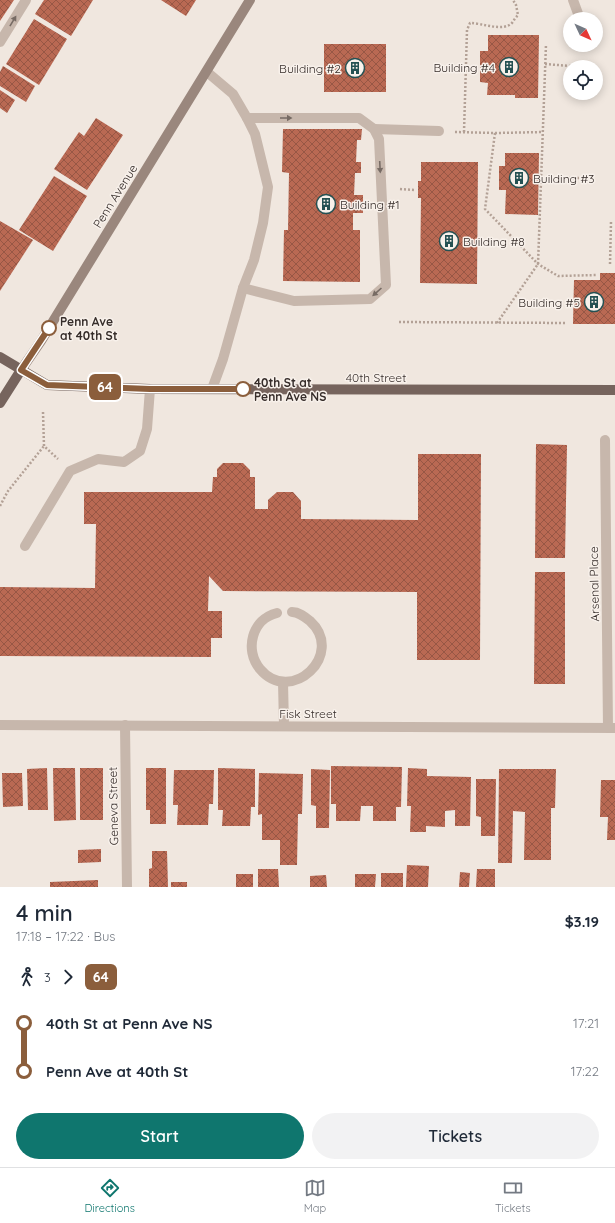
<!DOCTYPE html>
<meta charset="utf-8">
<style>
body{margin:0;font-family:Quicksand,sans-serif;background:#f2f2f3;color:#1f2937;height:100vh;display:flex;flex-direction:column;font-size:15px;white-space:nowrap}
*{box-sizing:border-box;margin:0}
p{font-size:13px;color:#747a83}
.icon{flex:none;width:22px;height:22px;fill:none;stroke:currentColor;stroke-width:2;stroke-linecap:round;stroke-linejoin:round}
.map{position:relative;height:887px;overflow:hidden}
.sheet{display:flex;flex-direction:column;background:#fff;flex:1}
.sheet>*{flex:none}
.badge{padding:0 8px;border-radius:6px;font-size:14px;line-height:26px}
.needle{width:26px;rotate:134deg}
.buttons{position:absolute;left:563px;top:12px;display:grid;gap:8px}
.buttons a{display:grid;place-items:center;width:40px;height:40px;border-radius:50%;background:#fff;box-shadow:0 2px 10px #0003;font-size:20px}
.map>.badge{position:absolute;translate:-50% -50%;box-shadow:0 0 0 2px #fff}
.legs{display:flex;align-items:center;gap:6px;height:44px;padding:0 16px;font-size:13px}
.legs p{margin-inline-start:auto}
.head{display:flex;align-items:center;justify-content:space-between;height:68px;padding:0 16px}
h1{font-size:22px;font-weight:600;line-height:30px}
.primary-button{display:flex;gap:8px;margin-top:auto;padding:8px 16px}
.primary-button a{flex:1;height:46px;border-radius:24px;background:#0f766e;color:#fff;font-size:16px;font-weight:600;line-height:46px;text-align:center}
.primary-button a+a{background:#f2f2f3;color:#1f2937}
ul{padding:0 16px;list-style:none}
li{display:flex;align-items:center;gap:14px;height:48px;font-size:15px}
li i{display:grid;place-items:center;width:6px;height:100%;margin:0 5px;background:currentColor}
li i::after{content:'';width:10px;height:10px;margin:-5px;border:3px solid;border-radius:50%;background:#fff}
li p{margin-inline-start:auto}
li:first-child i{background:linear-gradient(#0000 50%,currentColor 0)}
li:last-child i{background:linear-gradient(currentColor 50%,#0000 0)}
.dock{display:flex;justify-content:space-around;align-items:center;height:56px;border-top:1px solid #e0e1e3;background:#fff;font-size:11px;color:#747a83}
.dock a{display:grid;justify-items:center;gap:2px}
.dock .active{color:#0f766e}
.map>svg:first-child{display:block}
.building{fill:url(#building-cross-hatch)}
.lines{fill:none;stroke-linecap:round;stroke-linejoin:round}
.path{stroke:#b3a196;stroke-width:2.5;stroke-dasharray:2 2;stroke-linecap:butt}
.lane{stroke:#c7b7ac;stroke-width:10}
.street{stroke:#c7b7ac;stroke-width:10}
.secondary{stroke:#9a877d;stroke-width:10}
.primary{stroke:#76645d;stroke-width:10}
.oneway{fill:#776b64}
.line-1-casing{stroke:#fff;stroke-width:9}
.line-1{stroke:#8b5e3c;stroke-width:6}
.stop-1-dot{fill:#fff;stroke:#8b5e3c;stroke-width:2}
.labels{text-anchor:middle;dominant-baseline:central;stroke-width:3;stroke-linejoin:round;paint-order:stroke}
.poi-label{font-size:12px;fill:#362d2a;stroke:#f8f1eb;text-anchor:end}
.street-label{font-size:12px;fill:#362d2a;stroke:#f8f1eb}
.stop-label{font-size:12px;font-weight:bold;fill:#362d2a;stroke:#f8f1eb;text-anchor:start}
</style>
<div class="map">
<svg width="615" height="887" viewBox="0 0 615 887">
<defs>
<pattern id="building-cross-hatch" width="8" height="8" patternUnits="userSpaceOnUse"><rect width="8" height="8" fill="#b96953"/><path d="M0 0l8 8M0 8l8-8" fill="none" stroke="#975745"/></pattern>
</defs>
<rect width="100%" height="100%" fill="#f0e7df"/>
<g class="building">
<path d="M0 0H14L0 21Z"/>
<path d="M44 0H93L71 36 35 14Z"/>
<path d="M161 0H196L186 16Z"/>
<path d="M34 19 67 39 39 85 6 64Z"/>
<path d="M488 35H539L538 98H515V95H487L488 83 480 82V51H488Z"/>
<rect x="324" y="44" width="62" height="48"/>
<path d="M3 66 35 86 26 102 0 86V72Z"/>
<path d="M0 90 15 100 7 113 0 108Z"/>
<path d="M96 118 123 135 87 190 54 169 79 132 84 136Z"/>
<path d="M283 129H362L361 140H357L356 162H361V173H355L354 195H363V213H353V230H360V282L283 281 284 230H288L289 173 282 172Z"/>
<path d="M505 153H539L538 215 505 214 506 190H499V166H505Z"/>
<path d="M421 162H478L477 284 420 283 421 198H418V181H421Z"/>
<path d="M54 176 87 196 53 251 19 230Z"/>
<path d="M0 221 33 240 0 291Z"/>
<path d="M600 273H615V324H573L574 280H600Z"/>
<path d="M536 444 567 445 565 558H535Z"/>
<path d="M418 454H481L480 660H417V592L223 591 209 576 208 611H222V638H211V657L0 656V587L95 588 96 524H84V492H212L213 477H217V469L223 463H243L250 470V477H255V509H268V500L277 492H293L301 501V519L418 520Z"/>
<path d="M535 572H565V684H534Z"/>
<path d="M331 766 402 767 401 807H396V821H373V806H361L360 821H336V804H331Z"/>
<path d="M47 768 48 810H28L27 769Z"/>
<path d="M53 768H75L76 820 54 821Z"/>
<rect x="80" y="768" width="23" height="52"/>
<path d="M146 768H166V824H150V810H146Z"/>
<path d="M218 768 255 769V807H251L250 826H222L223 810H218Z"/>
<path d="M408 768 427 769V776L471 777 470 826H455V810L445 811V827L426 826V832H410L411 806H407Z"/>
<path d="M311 769 330 770 329 828H316V806L311 805Z"/>
<path d="M499 769H556L555 808H551V860H524L525 812 513 811 512 863H498Z"/>
<path d="M174 770H214L213 804H209L208 825H177L178 805H173Z"/>
<path d="M2 773H22L23 806 3 807Z"/>
<path d="M259 773 303 774 302 814H298L297 865H280V840H262V814L258 815Z"/>
<path d="M476 779H496L495 836H481V817L476 816Z"/>
<path d="M601 780H615V840H607L608 817H600Z"/>
<path d="M101 849V862L78 863V850Z"/>
<path d="M152 851H167L168 887H149V869L152 868Z"/>
<path d="M407 865 429 866 428 887H406Z"/>
<path d="M258 869H278L279 887H258Z"/>
<path d="M477 869H495V887H476Z"/>
<path d="M460 872 470 873 469 887H459Z"/>
<rect x="381" y="873" width="22" height="14"/>
<rect x="236" y="874" width="17" height="13"/>
<path d="M355 874H376L375 887H355Z"/>
<path d="M326 875 327 887H310V876Z"/>
<path d="M98 880V887H50V882Z"/>
<rect x="171" y="882" width="16" height="5"/>
</g>
<g class="lines">
<g class="path">
<path d="M545 64 583 67"/>
<path d="M455 132 495 133 543 132"/>
<path d="M464 132 467 30 470 23C482 23 503 32 512 23 514 20 516 17 518 15L516 5 513 0"/>
<path d="M495 133 485 209 538 264 558 276 597 275"/>
<path d="M541 178H580"/>
<path d="M400 189 415 190"/>
<path d="M610 264 611 222"/>
<path d="M399 322 567 323"/>
<path d="M497 323 538 264 546 44"/>
<path d="M43 412 44 446 58 459"/>
<path d="M0 506 8 491 44 446"/>
</g>
<g class="lane">
<path d="M573 0 580 19"/>
<path d="M0 42 26 0"/>
<path d="M207 72 233 94 247 118 255 134 268 187 263 223 254 260 243 288 223 359 212 389"/>
<path d="M374 129 439 131"/>
<path d="M243 288 294 301 370 299 386 285 379 139 374 129 359 118H247"/>
<path d="M25 546 70 471 98 459 124 462 140 451 147 429 150 389"/>
<path d="M277 613C252 619 244 650 260 669 291 706 346 654 310 621 305 617 299 612 292 612"/>
<path d="M283 682 284 726"/>
</g>
<g class="street">
<path d="M605 440 608 728"/>
<path d="M0 725 615 728"/>
<path d="M125 725 127 887"/>
</g>
<path class="secondary" d="M21 370 41 341 250 0"/>
<g class="primary">
<path d="M0 357 47 385 150 389 615 390"/>
<path d="M0 403 21 370"/>
</g>
</g>
<defs><path id="oneway-solid" d="M-6-.8H1V-3.2L6.5 0L1 3.2V.8H-6Z"/></defs>
<g class="oneway">
<use href="#oneway-solid" transform="translate(13 21) rotate(-59)"/>
<use href="#oneway-solid" transform="translate(286 118)"/>
<use href="#oneway-solid" transform="translate(380 167) rotate(87)"/>
<use href="#oneway-solid" transform="translate(377 292) rotate(138)"/>
</g>
<g class="lines">
<g class="line-1-casing">
<path id="line-1" d="M49 328 21 370 47 385 150 389H243"/>
</g>
<use href="#line-1" class="line-1"/>
</g>
<defs>
<g id="building-ring" transform="scale(1)"><circle r="9.5" fill="#f8f1eb" stroke="#245153" stroke-width="1.5"/><path d="M-4-6H4V6H1V3H-1V6H-4ZM-2.5-4.3h1.7v1.8h-1.7ZM.8-4.3h1.7v1.8H.8ZM-2.5-1h1.7V.8h-1.7ZM.8-1h1.7V.8H.8Z" fill="#245153"/></g>
</defs>
<g fill-rule="evenodd">
<use href="#building-ring" x="509" y="67"/>
<use href="#building-ring" x="355" y="68"/>
<use href="#building-ring" x="519" y="178"/>
<use href="#building-ring" x="326" y="204"/>
<use href="#building-ring" x="449" y="241"/>
<use href="#building-ring" x="594" y="302"/>
</g>
<g class="stop-1-dot">
<circle cx="49" cy="328" r="7"/>
<circle cx="243" cy="389" r="7"/>
</g>
<g class="labels">
<g class="poi-label">
<text x="495" y="67">Building #4</text>
<text x="341" y="68">Building #2</text>
<text x="533" y="178" text-anchor="start">Building #3</text>
<text x="340" y="204" text-anchor="start">Building #1</text>
<text x="463" y="241" text-anchor="start">Building #8</text>
<text x="580" y="302">Building #5</text>
</g>
<g class="street-label">
<text transform="translate(115 196) rotate(-58)">Penn Avenue</text>
<text x="376" y="377">40th Street</text>
<text transform="translate(594 584) rotate(-91)">Arsenal Place</text>
<text x="308" y="713">Fisk Street</text>
<text transform="translate(113 806) rotate(-91)">Geneva Street</text>
</g>
<g class="stop-label">
<text x="60" y="321">Penn Ave<tspan x="60" dy="14">at 40th St</tspan></text>
<text x="254" y="382">40th St at<tspan x="254" dy="14">Penn Ave NS</tspan></text>
</g>
</g>
</svg>
<div class="buttons">
<a><svg class="needle" viewBox="-14 -14 28 28"><path d="M0-13l5 13h-10z" fill="#e53935"/><path d="M0 13l5-13h-10z" fill="#747a83"/></svg></a>
<a><svg class="icon" aria-label="locate" viewBox="0 0 24 24"><circle cx="12" cy="12" r="6"/><path d="M12 2v4M12 18v4M2 12h4M18 12h4"/></svg></a>
</div>
<b class="badge" style="left:105px;top:387px;background:#8b5e3c;color:#fff">64</b>
</div>
<section class="sheet">
<div class="head"><div><h1>4 min</h1><p>17:18 – 17:22 · Bus</p></div><b>$3.19</b></div>
<div class="legs"><svg class="icon" aria-label="walk" viewBox="0 0 24 24"><circle cx="13" cy="4" r="2"/><path d="M13 8l-2 6 4 7M11 14l-3 7M7 12l3-4h3l4 4"/></svg>3<svg class="icon" aria-label="forward" viewBox="0 0 24 24"><path d="M9 5l7 7-7 7"/></svg><b class="badge" style="background:#8b5e3c;color:#fff">64</b></div>
<ul>
<li><i style="color:#8b5e3c"></i><b>40th St at Penn Ave NS</b><p>17:21</p></li>
<li><i style="color:#8b5e3c"></i><b>Penn Ave at 40th St</b><p>17:22</p></li>
</ul>
<div class="primary-button"><a>Start</a><a>Tickets</a></div>
</section>
<nav class="dock">
<a class="active"><svg class="icon" aria-label="directions" viewBox="0 0 24 24"><path d="M12 3l9 9-9 9-9-9zM9 14v-3h6M13 9l2 2-2 2"/></svg>Directions</a>
<a><svg class="icon" aria-label="map" viewBox="0 0 24 24"><path d="M3 6l6-2 6 2 6-2v14l-6 2-6-2-6 2zM9 4v14M15 6v14"/></svg>Map</a>
<a><svg class="icon" aria-label="tickets" viewBox="0 0 24 24"><path d="M3 7h18v10H3zM15 7v10"/></svg>Tickets</a>
</nav>
